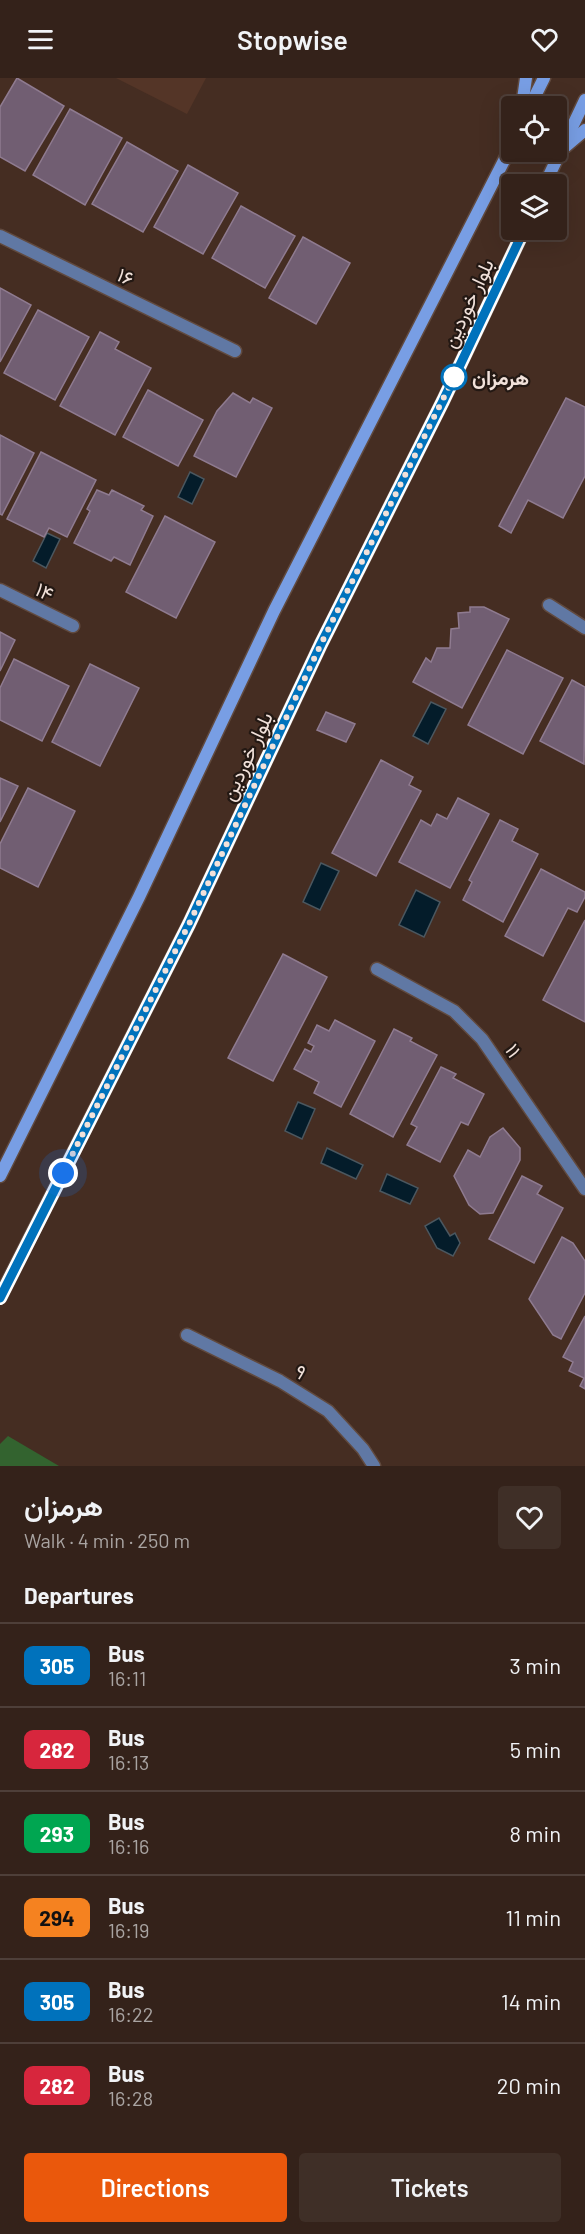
<!DOCTYPE html>
<meta charset="utf-8">
<style>
body{margin:0;font-family:Barlow,Vazirmatn,sans-serif;background:#3f2f27;color:#f1f3f6;height:100vh;display:flex;flex-direction:column;font-size:22px;white-space:nowrap}
*{box-sizing:border-box;margin:0}
p{font-size:20px;color:#a9a4a2}
.icon{flex:none;width:33px;height:33px;fill:none;stroke:currentColor;stroke-width:2;stroke-linecap:round;stroke-linejoin:round}
.map{position:relative;height:1388px;overflow:hidden}
.drawer{display:flex;flex-direction:column;background:#34221a;flex:1}
.drawer>*{flex:none}
.badge{padding:0 12px;border-radius:9px;font-size:21px;line-height:39px}
.fabs{position:absolute;left:501px;top:18px;display:grid;gap:12px}
.fabs a{display:grid;place-items:center;width:66px;height:66px;border-radius:6px;background:#34221a;box-shadow:0 6px 24px #0002,0 0 0 2px #4e3f39;font-size:30px}
.you{position:absolute;width:30px;height:30px;margin:-15px;border:4px solid #fff;border-radius:50%;background:#1a73e8;box-shadow:0 0 0 9px #1a73e833}
.map>.badge{position:absolute;translate:-50% -50%;box-shadow:0 0 0 3px #fff}
h2{padding:0 24px;font-size:22px;line-height:54px}
.round{display:grid;place-items:center;flex:none;width:63px;height:63px;border-radius:6px;background:#3f2f27}
.head{display:flex;align-items:center;justify-content:space-between;height:102px;padding:0 24px}
h1{font-size:28px;font-weight:600;line-height:45px}
.button{display:flex;gap:12px;margin-top:auto;padding:12px 24px}
.button a{flex:1;height:69px;border-radius:6px;background:#ea580c;color:#fff;font-size:24px;font-weight:600;line-height:69px;text-align:center}
.button a+a{background:#3f2f27;color:#f1f3f6}
ul{padding:0;list-style:none}
li{display:flex;align-items:center;gap:18px;height:84px;padding:0 24px;border-top:2px solid #4e3f39}
li div{flex:1}
li b{display:block;font-size:22px}
li em{font-style:normal}
li .badge{min-width:66px;font-weight:700;text-align:center}
header{display:flex;justify-content:space-between;align-items:center;height:78px;padding:0 24px;background:#34221a;font-size:27px;font-weight:600}
.map>svg:first-child{display:block}
.built{fill:#543527}
.green{fill:#33632f}
.water{fill:#041c2a;stroke:#4b575f;stroke-width:1.5}
.building{fill:#715e72;stroke:#8f7b90;stroke-width:1.5}
.lines{fill:none;stroke-linecap:round;stroke-linejoin:round}
.street-casing{stroke:#614a3f;stroke-width:15}
.secondary-casing{stroke:#614a3f;stroke-width:15}
.street{stroke:#6078a4;stroke-width:12}
.secondary{stroke:#789ee4;stroke-width:12}
.line-casing{stroke:#fff;stroke-width:14}
.line{stroke:#0072bc;stroke-width:9}
.walk{stroke:#f1e1da;stroke-width:6;stroke-dasharray:0 10.8}
.stop-dot{fill:#fff;stroke:#0072bc;stroke-width:3}
.labels{text-anchor:middle;dominant-baseline:central;stroke-width:4.5;stroke-linejoin:round;paint-order:stroke}
.street-label{font-size:20px;fill:#f1e1da;stroke:#231813}
.stop-label{font-size:20px;font-weight:bold;fill:#f1e1da;stroke:#231813;text-anchor:start}
</style>
<header><svg class="icon" aria-label="menu" viewBox="0 0 24 24"><path d="M4 6h16M4 12h16M4 18h16"/></svg>Stopwise<svg class="icon" aria-label="heart" viewBox="0 0 24 24"><path d="M12 20l-8-8c-3-5 5-10 8-4 3-6 11-1 8 4z"/></svg></header>
<div class="map">
<svg width="585" height="1388" viewBox="0 0 585 1388">
<rect width="100%" height="100%" fill="#452d22"/>
<path class="built" d="M116 0H206L187 36Z"/>
<path class="green" d="M8 1358 59 1388H0V1366Z"/>
<g class="water">
<path d="M190 394 204 401 192 426 178 419Z"/>
<path d="M47 455 60 461 46 490 33 483Z"/>
<path d="M431 624 446 631 428 666 413 658Z"/>
<path d="M321 785 339 793 320 832 303 824Z"/>
<path d="M416 812 440 824 424 859 399 847Z"/>
<path d="M298 1024 315 1031 302 1061 285 1053Z"/>
<path d="M327 1070 363 1087 356 1101 321 1085Z"/>
<path d="M387 1096 418 1110 410 1126 380 1113Z"/>
<path d="M439 1140 450 1158 455 1155 460 1165 453 1178 437 1170 425 1148Z"/>
</g>
<g class="building">
<path d="M17 0 64 28 25 93 0 79V29Z"/>
<path d="M70 31 122 60 85 127 33 97Z"/>
<path d="M127 64 178 93 143 154 92 126Z"/>
<path d="M188 87 238 115 203 176 154 149Z"/>
<path d="M241 128 295 158 265 210 212 180Z"/>
<path d="M303 159 350 185 316 246 269 220Z"/>
<path d="M0 210 31 227 0 284Z"/>
<path d="M38 232 89 259 55 322 4 295Z"/>
<path d="M100 254 119 264 115 271 151 290 115 357 60 328Z"/>
<path d="M148 312 203 342 178 388 123 359Z"/>
<path d="M233 315 250 325 253 320 272 330 236 399 194 378 217 333Z"/>
<path d="M566 320 585 329V398L563 440 528 422 511 455 499 448Z"/>
<path d="M0 357 34 375 2 437 0 436Z"/>
<path d="M41 374 96 402 67 459 49 450 44 459 7 441Z"/>
<path d="M97 412 109 417 112 412 144 428 141 432 153 438 130 487 114 479 111 483 74 465 90 433 87 431Z"/>
<path d="M165 438 215 464 176 540 126 514Z"/>
<path d="M470 529H484L509 541 462 630 413 604 426 580 431 584 437 570H450L451 551 459 550 458 535 470 534Z"/>
<path d="M0 554 15 562 0 593Z"/>
<path d="M507 572 563 600 523 676 468 647Z"/>
<path d="M14 581 69 608 42 663 0 642V610Z"/>
<path d="M90 586 139 610 100 688 52 664Z"/>
<path d="M572 602 585 609 584 686 540 663Z"/>
<path d="M326 634 355 646 346 664 317 652Z"/>
<path d="M381 682 413 699 409 707 421 713 376 798 332 775Z"/>
<path d="M0 700 18 708 0 744Z"/>
<path d="M28 710 75 733 38 809 0 790V766Z"/>
<path d="M458 720 489 736 450 810 399 784 421 742 431 748 437 736 447 741Z"/>
<path d="M500 742 518 751 512 763 538 776 503 844 463 822 472 804 469 802Z"/>
<path d="M541 791 585 814V819L577 834 568 830 543 878 505 858Z"/>
<path d="M585 842V944L543 922Z"/>
<path d="M283 876 327 899 273 1003 228 980Z"/>
<path d="M335 942 375 963 341 1029 314 1015 319 1004 294 991 305 971 311 974 314 968 308 965 317 947 329 953Z"/>
<path d="M394 951 412 960 410 963 437 977 393 1059 350 1036Z"/>
<path d="M441 989 456 996 453 1000 484 1016 468 1047 461 1044 440 1084 407 1067 417 1049 411 1046Z"/>
<path d="M503 1050 520 1070V1082L493 1135 480 1136 469 1127 454 1098 468 1072 480 1079 490 1059Z"/>
<path d="M522 1098 542 1108 537 1116 563 1130 534 1185 489 1161Z"/>
<path d="M562 1159 573 1165 585 1183V1215L561 1261 553 1257 529 1221Z"/>
<path d="M585 1238V1311L580 1308 584 1300 569 1293 573 1284 563 1279Z"/>
</g>
<g class="lines">
<g class="street-casing">
<g id="street">
<path d="M0 158 235 273"/>
<path d="M0 512 73 548"/>
<path d="M549 527 585 550"/>
<path d="M377 891 454 933 482 961 585 1111"/>
<path d="M187 1257 280 1303 328 1333 363 1371 374 1388"/>
</g>
</g>
<g class="secondary-casing">
<g id="secondary">
<path d="M522 28 526 0"/>
<path d="M530 28 544 0"/>
<path d="M565 69 585 52"/>
<path d="M545 106 585 22"/>
<path d="M0 1098 139 819 274 533 512 67"/>
<path d="M0 1219 189 846 321 566 443 323 524 152"/>
</g>
</g>
<use href="#street" class="street"/>
<use href="#secondary" class="secondary"/>
</g>
<g class="lines">
<g class="line-casing">
<path id="line" d="M0 1220 189 846 321 566 443 323 524 152"/>
</g>
<use href="#line" class="line"/>
<path class="walk" d="M63 1095 189 846 321 566 454 299"/>
</g>
<circle class="stop-dot" cx="454" cy="299" r="12"/>
<g class="labels">
<g class="street-label">
<text transform="translate(126 198) rotate(26)">۱۶</text>
<text transform="translate(467 225) rotate(-65)">بلوار خوردین</text>
<text transform="translate(45 513) rotate(27)">۱۴</text>
<text transform="translate(246 678) rotate(-65)">بلوار خوردین</text>
<text transform="translate(514 972) rotate(56)">۱۱</text>
<text transform="translate(301 1293) rotate(32)">۹</text>
</g>
<g class="stop-label">
<text x="472" y="299">هرمزان</text>
</g>
</g>
</svg>
<div class="fabs">
<a><svg class="icon" aria-label="locate" viewBox="0 0 24 24"><circle cx="12" cy="12" r="6"/><path d="M12 2v4M12 18v4M2 12h4M18 12h4"/></svg></a>
<a><svg class="icon" aria-label="layers" viewBox="0 0 24 24"><path d="M12 4l9 5-9 5-9-5zM3 14l9 5 9-5"/></svg></a>
</div>
<div class="you" style="left:63px;top:1095px"></div>
</div>
<section class="drawer">
<div class="head"><div><h1>هرمزان</h1><p>Walk · 4 min · 250 m</p></div><a class="round"><svg class="icon" aria-label="heart" viewBox="0 0 24 24"><path d="M12 20l-8-8c-3-5 5-10 8-4 3-6 11-1 8 4z"/></svg></a></div>
<h2>Departures</h2>
<ul>
<li><span class="badge" style="background:#0072bc;color:#fff">305</span><div><b>Bus</b><p>16:11</p></div><em>3 min</em></li>
<li><span class="badge" style="background:#d7263d;color:#fff">282</span><div><b>Bus</b><p>16:13</p></div><em>5 min</em></li>
<li><span class="badge" style="background:#00a651;color:#fff">293</span><div><b>Bus</b><p>16:16</p></div><em>8 min</em></li>
<li><span class="badge" style="background:#f58220;color:#111">294</span><div><b>Bus</b><p>16:19</p></div><em>11 min</em></li>
<li><span class="badge" style="background:#0072bc;color:#fff">305</span><div><b>Bus</b><p>16:22</p></div><em>14 min</em></li>
<li><span class="badge" style="background:#d7263d;color:#fff">282</span><div><b>Bus</b><p>16:28</p></div><em>20 min</em></li>
</ul>
<div class="button"><a>Directions</a><a>Tickets</a></div>
</section>
